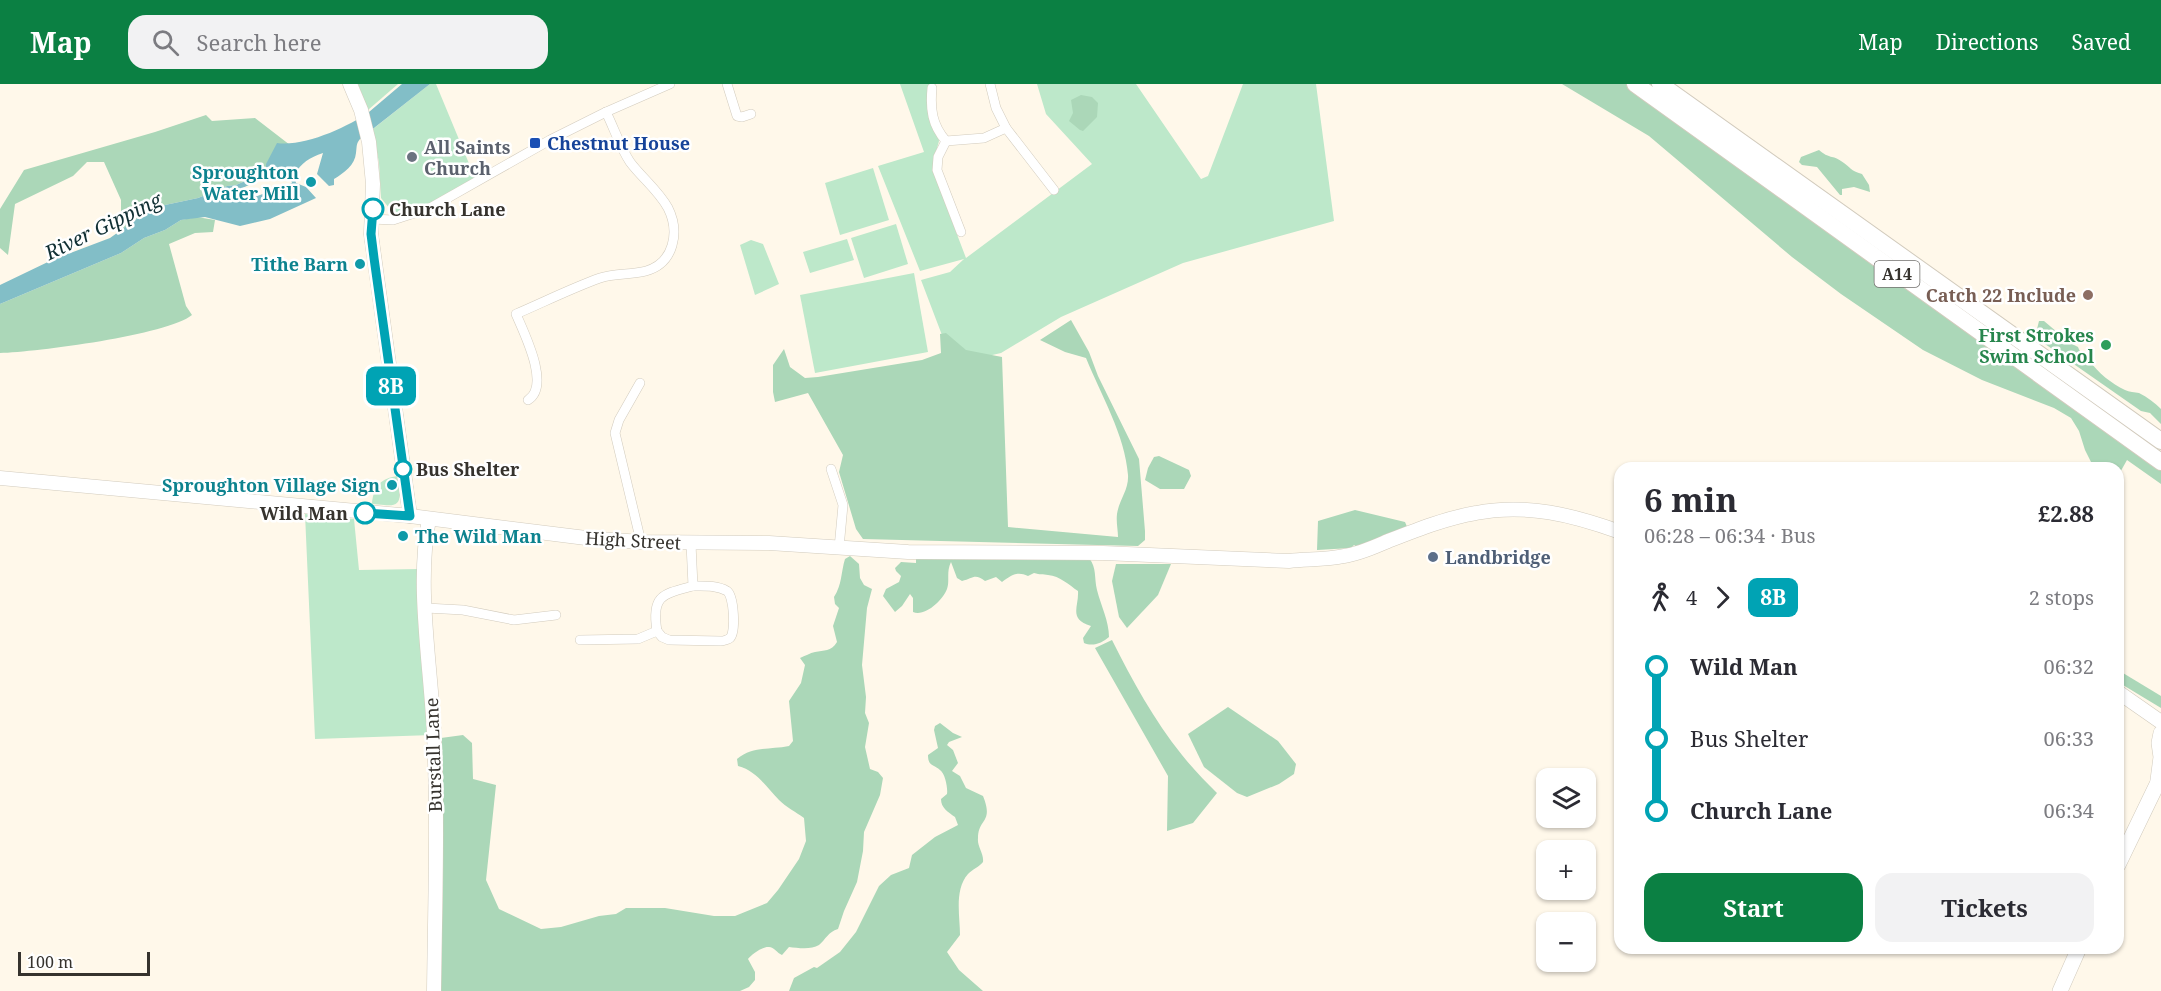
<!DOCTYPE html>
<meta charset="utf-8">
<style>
body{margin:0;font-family:"Noto Serif",serif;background:#f2f2f3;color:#2b2b33;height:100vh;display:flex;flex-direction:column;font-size:22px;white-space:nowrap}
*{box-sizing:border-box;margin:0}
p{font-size:20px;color:#7c7c81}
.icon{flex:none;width:33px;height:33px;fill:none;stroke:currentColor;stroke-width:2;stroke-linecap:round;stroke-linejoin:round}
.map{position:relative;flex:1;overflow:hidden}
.details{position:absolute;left:1614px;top:378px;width:510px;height:492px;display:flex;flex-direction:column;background:#fff;border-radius:18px;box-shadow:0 2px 4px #0004}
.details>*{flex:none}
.badge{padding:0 12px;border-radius:9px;font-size:21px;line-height:39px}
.fabs{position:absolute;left:1536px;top:684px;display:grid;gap:12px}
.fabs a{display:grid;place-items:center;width:60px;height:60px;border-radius:12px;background:#fff;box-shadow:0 2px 4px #0004;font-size:30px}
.scale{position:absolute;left:18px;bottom:15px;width:132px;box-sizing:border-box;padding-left:6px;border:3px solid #36332e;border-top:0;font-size:16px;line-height:21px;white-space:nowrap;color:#36332e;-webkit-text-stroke:4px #fff;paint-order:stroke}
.map>.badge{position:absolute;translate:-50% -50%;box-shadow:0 0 0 3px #fff}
.legs{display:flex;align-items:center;gap:9px;height:66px;padding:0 30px;font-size:20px}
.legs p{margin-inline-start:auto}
.headline{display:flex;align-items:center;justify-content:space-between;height:102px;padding:0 30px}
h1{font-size:33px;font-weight:700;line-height:45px}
.button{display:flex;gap:12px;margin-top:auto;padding:12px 30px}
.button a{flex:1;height:69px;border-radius:18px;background:#0b8043;color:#fff;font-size:24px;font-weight:700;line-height:69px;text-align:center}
.button a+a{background:#f2f2f3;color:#2b2b33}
ul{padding:0 30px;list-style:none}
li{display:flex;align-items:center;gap:21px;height:72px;font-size:22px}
li i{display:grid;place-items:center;width:9px;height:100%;margin:0 8px;background:currentColor}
li i::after{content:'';width:15px;height:15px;margin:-8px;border:4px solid;border-radius:50%;background:#fff}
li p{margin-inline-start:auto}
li:first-child i{background:linear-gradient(#0000 50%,currentColor 0)}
li:last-child i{background:linear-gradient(currentColor 50%,#0000 0)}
header{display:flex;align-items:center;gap:36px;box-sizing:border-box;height:84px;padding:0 30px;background:#0b8043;color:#fff}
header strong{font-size:28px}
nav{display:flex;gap:33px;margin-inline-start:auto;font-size:21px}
.search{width:420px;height:54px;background:#f2f2f3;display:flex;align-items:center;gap:15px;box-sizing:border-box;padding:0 21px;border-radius:18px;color:#7c7c81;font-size:22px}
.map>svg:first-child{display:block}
.green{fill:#bde8ca}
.forest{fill:#abd7b8}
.water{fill:#82bec7;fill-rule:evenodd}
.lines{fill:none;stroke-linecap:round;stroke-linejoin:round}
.street-casing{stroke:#d2cbbd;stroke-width:10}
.secondary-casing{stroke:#d2cbbd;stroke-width:15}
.primary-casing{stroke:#d2cbbd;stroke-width:16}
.highway-casing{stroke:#d2cbbd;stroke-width:18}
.street{stroke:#fff;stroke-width:9}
.secondary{stroke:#fff;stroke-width:14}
.primary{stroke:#fff;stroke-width:15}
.highway{stroke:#fff;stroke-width:16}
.line-1-casing{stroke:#fff;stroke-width:14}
.line-1{stroke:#00a3b4;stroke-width:9}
.transit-dot{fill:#1a4fb4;stroke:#fff;stroke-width:2}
.worship-dot{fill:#6b7280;stroke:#fff;stroke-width:2}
.culture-dot{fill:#0f9aa8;stroke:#fff;stroke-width:2}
.stop-1-dot{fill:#fff;stroke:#00a3b4;stroke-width:3}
.education-dot{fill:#8d6e63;stroke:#fff;stroke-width:2}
.leisure-dot{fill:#2e9e5b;stroke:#fff;stroke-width:2}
.service-dot{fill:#5c6f8a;stroke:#fff;stroke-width:2}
.labels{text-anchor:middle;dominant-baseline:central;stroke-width:5;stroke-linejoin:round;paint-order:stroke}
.shield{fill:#fff;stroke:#72706d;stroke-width:1.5}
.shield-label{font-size:16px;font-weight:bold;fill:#36332e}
.transit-label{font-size:18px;font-weight:bold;fill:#164399;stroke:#fff;text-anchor:start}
.worship-label{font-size:18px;font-weight:bold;fill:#5b616d;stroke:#fff;text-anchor:start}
.culture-label{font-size:18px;font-weight:bold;fill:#0d838f;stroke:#fff;text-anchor:end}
.stop-label{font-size:18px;font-weight:bold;fill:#36332e;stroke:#fff;text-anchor:start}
.education-label{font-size:18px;font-weight:bold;fill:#785e54;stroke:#fff;text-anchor:end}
.leisure-label{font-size:18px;font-weight:bold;fill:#27864d;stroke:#fff;text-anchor:end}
.street-label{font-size:18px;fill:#36332e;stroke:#fff}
.service-label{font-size:18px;font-weight:bold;fill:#4e5e75;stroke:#fff;text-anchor:start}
.water-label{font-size:20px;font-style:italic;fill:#113034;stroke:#fff}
</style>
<header>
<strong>Map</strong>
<div class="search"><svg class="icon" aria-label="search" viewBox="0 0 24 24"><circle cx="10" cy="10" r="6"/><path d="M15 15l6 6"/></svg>Search here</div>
<nav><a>Map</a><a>Directions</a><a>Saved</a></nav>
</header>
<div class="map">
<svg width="2161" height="907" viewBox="0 0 2161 907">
<rect width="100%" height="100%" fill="#fff8ea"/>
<g class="green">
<path d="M358 0H398L368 26Z"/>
<path d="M430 0H436L475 94C454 106 418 132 394 130L381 114 379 79 373 45Z"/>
<path d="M900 0H930L939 57 933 79 934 90 966 174 1092 80 1046 30 1037 0H1136L1201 95 1208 92 1243 0H1316L1334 137 1183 179 1061 233 1001 269 953 280 921 196 950 188 964 175 920 187 878 82 924 68Z"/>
<path d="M873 84 889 136 840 151 825 99Z"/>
<path d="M896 140 908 180 864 194 851 154Z"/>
<path d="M847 155 854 176 810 189 803 168Z"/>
<path d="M751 156 763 160 779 200 755 211 740 161Z"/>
<path d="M914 189 928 268 815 289 800 211Z"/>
<path d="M398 392C404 428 396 422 365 419H372C374 402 381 394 398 392Z"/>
<path d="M305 430 354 435 359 486 420 485 432 651 315 655Z"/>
</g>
<g class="forest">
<path d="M1562 0H1629L2161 383V400L2127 376 2118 392V384H2094L2085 366 2079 347 2071 334 2054 324 1982 296 1923 266 1841 210 1792 173 1649 52Z"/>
<path d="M1081 11 1092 13 1098 19 1097 33 1083 47 1080 46 1069 37 1073 29 1071 16Z"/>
<path d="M206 31 212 37 255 34 290 61C277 67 266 72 266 88L236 101 227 102 198 114 165 121 141 132 121 147V116L104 78H87L73 92 15 120 8 171 0 164V125L24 86 155 48Z"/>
<path d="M1819 66C1829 75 1833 71 1841 77 1851 83 1850 87 1862 90L1869 101 1870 108 1854 103 1842 105V111H1840L1817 83 1802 81 1799 78 1801 73Z"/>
<path d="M197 133 215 136 213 148 195 149 169 160 186 222 192 231C168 251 36 268 0 269V220L121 169 144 154 165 146 181 136Z"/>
<path d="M1071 236 1089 268 1098 292 1139 375 1145 447V456L1138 462 863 455 856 445 839 388 843 371 808 309 775 318 773 308V281L784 265 790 283 805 294 818 293 922 276 941 269 940 250 946 249 966 266 1002 273 1008 443 1118 453C1118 446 1116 438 1117 430 1119 416 1129 406 1128 391 1125 351 1101 311 1086 274L1065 268 1040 256Z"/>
<path d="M2039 237H2044L2070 259 2078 263C2080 270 2086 271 2090 277 2097 288 2112 300 2125 306 2129 308 2135 308 2139 309 2147 313 2155 319 2161 325V340L2150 329 2141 327 2035 253Z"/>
<path d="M1159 372 1189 386 1191 392 1184 405H1160L1145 396 1148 384 1154 373Z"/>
<path d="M1355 426 1405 438 1408 445 1357 463 1354 461 1351 464 1317 466 1318 437Z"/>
<path d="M850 472 859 480 860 494 864 501 872 505 867 524 862 581 866 613 865 629 869 639 865 663 870 685 878 688 883 694 880 711 864 748 863 767 857 798 844 827 838 845C828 848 826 855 819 861 811 866 798 864 789 863L782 871C777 869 774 863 769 863 763 862 752 870 748 875L755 888V896L749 903 740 907H434L436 724 441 654 463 651 472 659 473 695 496 701 486 796 499 825 541 845 561 843 599 832 616 830 626 824H665L714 832H735L767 819 778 806 799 775 806 757 804 734C796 728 786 723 779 716 766 703 757 687 738 682L737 675C753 662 769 666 789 662L793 657 789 617 801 599 805 581 800 574C805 572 810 569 815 568 824 566 831 568 837 558L833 542 839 524 835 520 834 513C842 501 841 488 845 475Z"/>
<path d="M912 472 1089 474C1097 484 1094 494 1097 506 1101 522 1109 537 1109 553 1102 559 1093 563 1084 559L1083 554 1091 542C1068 535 1079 523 1078 507 1069 501 1060 492 1048 491 1043 490 1040 491 1034 489L1028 492C1017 487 1012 491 1002 498L996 493 985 497C975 489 973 494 962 497L957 494 951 478C946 488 950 496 947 505 943 516 925 533 913 528V514L910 510 902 522 895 528 883 512 886 505 899 498 901 492 896 487 895 484 901 478 916 479V475Z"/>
<path d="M1116 480H1171L1158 511 1127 544 1119 533 1112 497Z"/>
<path d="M1112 556C1132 596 1154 636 1182 671 1193 685 1205 697 1217 709L1193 739 1167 747 1168 692 1095 564Z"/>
<path d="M2118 586 2161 612V624L2118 598Z"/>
<path d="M1228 623 1278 657 1296 680 1294 690 1279 700 1247 713 1237 709 1204 683 1188 650Z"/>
<path d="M940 639 953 649 962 653 949 658 947 661 953 666 958 679 952 687 960 692 966 704 983 712C994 739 978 734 978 754 977 763 984 769 983 778 979 783 973 785 968 790 954 806 960 832 960 851L947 868 959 886 983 907H789L794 894 814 883 817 884 840 868 856 848 879 802 891 791 909 784 912 771 935 753 958 741 955 733C948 728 941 724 941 715L947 710C948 704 945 689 940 686 933 680 928 682 928 671L938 664 934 646 935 642Z"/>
</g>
<path class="water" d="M402 0H430L360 55C356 60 357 62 356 69 355 81 344 89 334 95V101L329 102 317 90 323 69C309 74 302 78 294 91L296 99 306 103 316 114 270 135 240 142 205 133 181 136 165 146 144 154 121 169 0 220V201L52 176 110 154 141 132 165 121 198 114 227 102 236 101 266 88V80L277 59C304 63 348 43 369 28 380 19 391 9 402 0ZM269 92 272 96 290 93 292 99 244 117 231 116 229 113 238 106Z"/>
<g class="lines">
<g class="street-casing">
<g id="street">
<path d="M727 0 737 32 742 33 751 30"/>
<path d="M990 0 996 24 1006 44 1054 106"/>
<path d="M932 4C930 25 932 41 946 57L984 54 1006 44"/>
<path d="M946 57 938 73 937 86 961 148"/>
<path d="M372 135 393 136 430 124 550 56 606 28 670 0"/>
<path d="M640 299 619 336 615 349 641 458"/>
<path d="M528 316C551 302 524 249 516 230 544 218 572 204 600 194 615 189 631 191 646 187 674 179 680 148 668 124 658 106 642 94 630 78 620 63 614 44 606 28"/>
<path d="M831 385 843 421 839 464"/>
<path d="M426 524 463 526 514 536 556 531"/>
<path d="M657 547 662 553 669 556 721 557C724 557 729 555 730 554 736 548 734 512 727 507 717 501 704 502 693 502"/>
<path d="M580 556 638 555 657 547C651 511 663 510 693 502L691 460"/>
</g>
</g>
<g class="secondary-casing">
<g id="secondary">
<path d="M350 0 361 26 369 58 373 100 371 150 410 432"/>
<path d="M0 394 410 432 586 454 641 458 769 459 908 468 1103 469 1289 477C1307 475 1326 476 1344 472 1359 470 1374 463 1388 457 1416 446 1446 434 1476 429 1526 419 1573 431 1620 448"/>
<path d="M429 435C416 502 431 582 434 650 438 736 435 822 434 907"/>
<path d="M2118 608 2161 638"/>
</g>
</g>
<g class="primary-casing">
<g id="primary">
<path d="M2158 696 2161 673 2159 659 2161 649"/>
<path d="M2118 781 2161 692"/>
<path d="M2060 907 2079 864"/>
</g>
</g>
<g class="highway-casing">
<g id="highway">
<path d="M1635 0 2161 378"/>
<path d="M1660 0 2161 357"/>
</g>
</g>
<use href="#street" class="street"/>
<use href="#secondary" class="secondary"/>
<use href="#primary" class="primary"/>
<use href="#highway" class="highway"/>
</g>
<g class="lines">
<g class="line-1-casing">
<path id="line-1" d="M365 429 410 432 374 174 371 150 373 125"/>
</g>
<use href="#line-1" class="line-1"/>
</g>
<rect class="transit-dot" x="529" y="53" width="12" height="12" rx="3"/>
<circle class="worship-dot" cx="412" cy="73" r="6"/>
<g class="culture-dot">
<circle cx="311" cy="98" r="6"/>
<circle cx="360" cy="180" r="6"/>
<circle cx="392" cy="401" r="6"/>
<circle cx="403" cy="452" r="6"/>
</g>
<g class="stop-1-dot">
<circle cx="373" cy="125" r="10"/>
<circle cx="403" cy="385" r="8"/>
<circle cx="365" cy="429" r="10"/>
</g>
<circle class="education-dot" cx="2088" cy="211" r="6"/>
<circle class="leisure-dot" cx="2106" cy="261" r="6"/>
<circle class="service-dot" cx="1433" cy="473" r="6"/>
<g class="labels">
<rect class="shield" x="1874.5" y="177" width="45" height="26" rx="4.5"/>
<g class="shield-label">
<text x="1897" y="190">A14</text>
</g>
<g class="transit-label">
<text x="547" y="59">Chestnut House</text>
</g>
<g class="worship-label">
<text x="424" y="63">All Saints<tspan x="424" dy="21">Church</tspan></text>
</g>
<g class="culture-label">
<text x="299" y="88">Sproughton<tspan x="299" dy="21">Water Mill</tspan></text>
<text x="348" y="180">Tithe Barn</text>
<text x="380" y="401">Sproughton Village Sign</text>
<text x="415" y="452" text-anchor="start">The Wild Man</text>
</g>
<g class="stop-label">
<text x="389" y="125">Church Lane</text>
<text x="416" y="385">Bus Shelter</text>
<text x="348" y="429" text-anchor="end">Wild Man</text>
</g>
<g class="education-label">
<text x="2076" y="211">Catch 22 Include</text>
</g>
<g class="leisure-label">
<text x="2094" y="251">First Strokes<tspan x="2094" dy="21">Swim School</tspan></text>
</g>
<g class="street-label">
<text transform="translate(633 456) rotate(3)">High Street</text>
<text transform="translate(433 671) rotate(-92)">Burstall Lane</text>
</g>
<g class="service-label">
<text x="1445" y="473">Landbridge</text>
</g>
<g class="water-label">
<text transform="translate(103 142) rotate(-26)">River Gipping</text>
</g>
</g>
</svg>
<div class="fabs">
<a><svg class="icon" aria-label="layers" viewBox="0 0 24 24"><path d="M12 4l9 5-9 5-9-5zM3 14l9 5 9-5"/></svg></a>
<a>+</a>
<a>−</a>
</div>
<div class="scale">100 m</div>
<b class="badge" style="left:391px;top:302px;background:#00a3b4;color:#fff">8B</b>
<section class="details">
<div class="headline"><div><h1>6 min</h1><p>06:28 – 06:34 · Bus</p></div><b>£2.88</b></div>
<div class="legs"><svg class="icon" aria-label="walk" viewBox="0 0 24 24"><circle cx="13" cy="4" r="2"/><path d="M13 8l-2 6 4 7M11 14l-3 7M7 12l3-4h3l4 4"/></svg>4<svg class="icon" aria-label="forward" viewBox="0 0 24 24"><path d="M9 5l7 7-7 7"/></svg><b class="badge" style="background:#00a3b4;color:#fff">8B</b><p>2 stops</p></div>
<ul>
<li><i style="color:#00a3b4"></i><b>Wild Man</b><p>06:32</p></li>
<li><i style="color:#00a3b4"></i><span>Bus Shelter</span><p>06:33</p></li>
<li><i style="color:#00a3b4"></i><b>Church Lane</b><p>06:34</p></li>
</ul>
<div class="button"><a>Start</a><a>Tickets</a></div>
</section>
</div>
